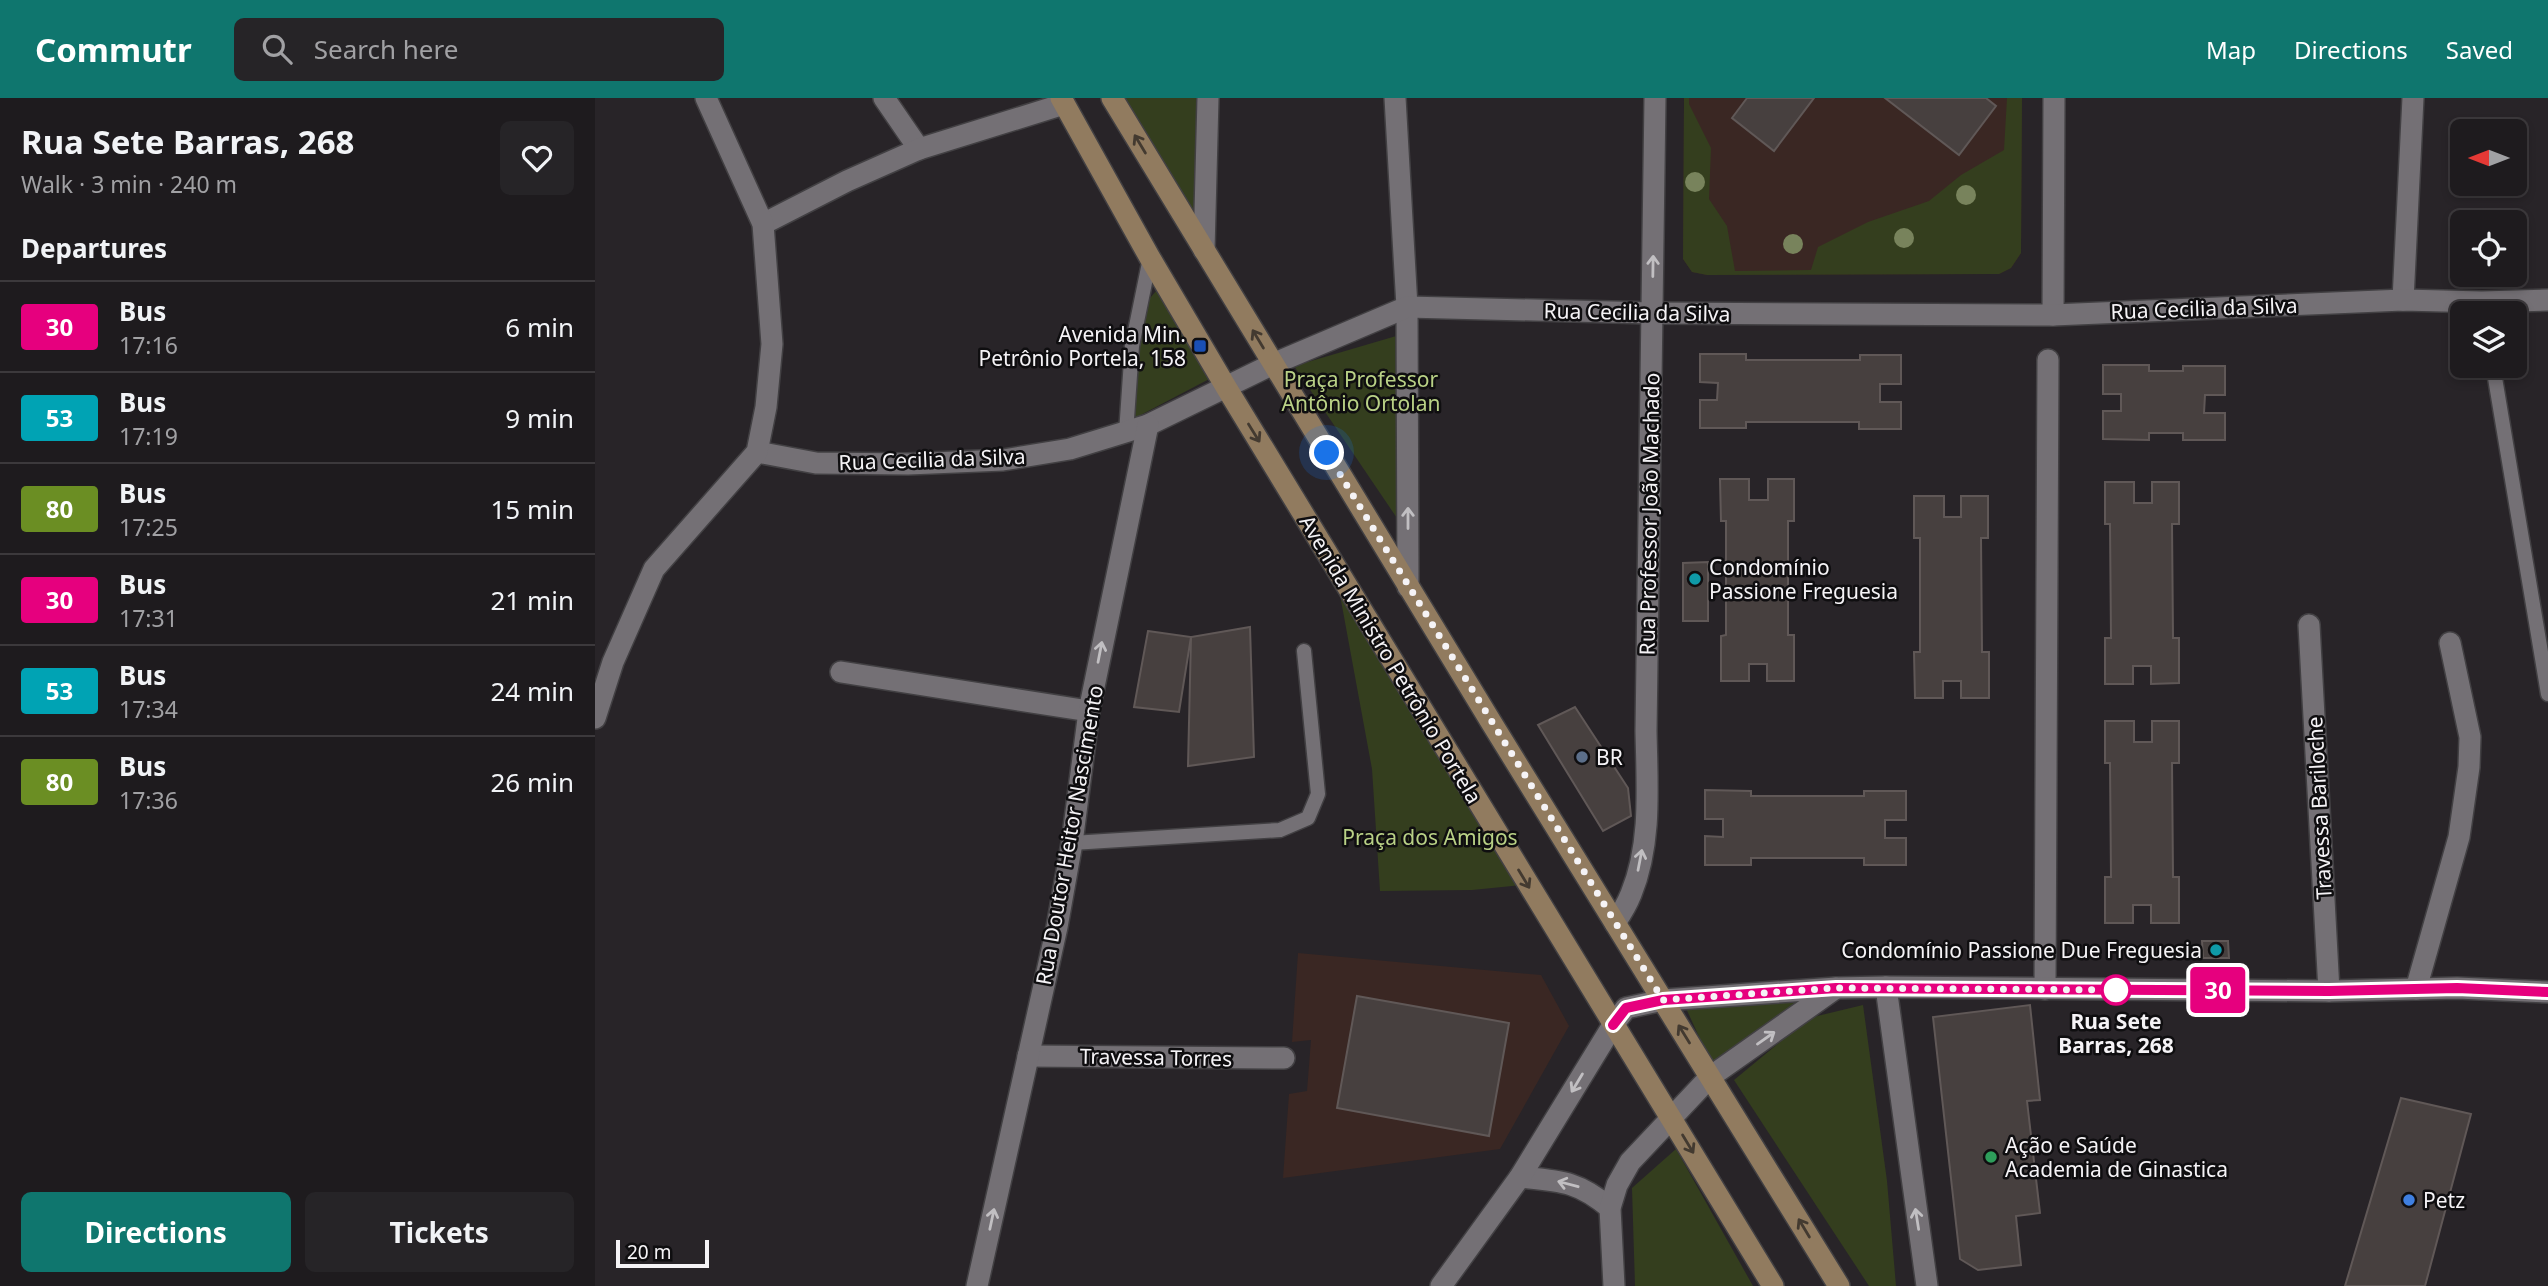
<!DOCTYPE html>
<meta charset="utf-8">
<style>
body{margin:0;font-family:"Noto Sans",sans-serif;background:#262427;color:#f1f3f6;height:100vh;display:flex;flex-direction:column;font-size:26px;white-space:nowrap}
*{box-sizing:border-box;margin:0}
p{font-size:23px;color:#a1a1a4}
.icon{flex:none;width:38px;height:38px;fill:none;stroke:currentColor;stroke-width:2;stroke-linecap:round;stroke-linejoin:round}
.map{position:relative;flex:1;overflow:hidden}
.details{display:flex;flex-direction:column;background:#1e1b1e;width:595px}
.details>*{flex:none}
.badge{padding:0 14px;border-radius:5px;font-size:24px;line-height:46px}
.needle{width:46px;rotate:270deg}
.tools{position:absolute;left:1855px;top:21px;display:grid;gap:14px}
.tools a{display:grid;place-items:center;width:77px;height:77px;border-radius:10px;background:#1e1b1e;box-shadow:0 4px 10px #0003,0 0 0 2px #3c393c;font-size:35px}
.scale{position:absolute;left:21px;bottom:18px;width:93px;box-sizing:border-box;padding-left:7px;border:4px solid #f5f3f6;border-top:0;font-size:19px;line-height:24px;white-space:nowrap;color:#f5f3f6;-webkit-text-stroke:5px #0f0e10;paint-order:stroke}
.you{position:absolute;width:35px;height:35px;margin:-18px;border:5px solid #fff;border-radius:50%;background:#1a73e8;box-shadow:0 0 0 10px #1a73e833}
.map>.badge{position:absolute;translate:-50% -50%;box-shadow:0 0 0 4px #fff}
h2{padding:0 21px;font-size:26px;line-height:63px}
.round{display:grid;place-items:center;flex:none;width:74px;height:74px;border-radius:10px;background:#262427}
.overview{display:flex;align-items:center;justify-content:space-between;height:119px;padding:0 21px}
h1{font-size:33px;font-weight:700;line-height:52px}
.cta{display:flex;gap:14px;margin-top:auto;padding:14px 21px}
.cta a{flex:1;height:80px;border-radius:10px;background:#0f766e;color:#fff;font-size:28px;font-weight:700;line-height:80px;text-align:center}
.cta a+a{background:#262427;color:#f1f3f6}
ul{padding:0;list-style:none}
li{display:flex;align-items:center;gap:21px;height:91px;padding:0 21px;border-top:2px solid #3c393c}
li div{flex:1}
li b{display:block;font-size:26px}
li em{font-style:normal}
li .badge{min-width:77px;font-weight:700;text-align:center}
header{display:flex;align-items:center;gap:42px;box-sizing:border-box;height:98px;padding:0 35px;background:#0f766e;color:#fff}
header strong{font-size:33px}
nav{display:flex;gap:38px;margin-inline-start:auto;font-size:24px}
.search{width:490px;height:63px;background:#262427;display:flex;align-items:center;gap:18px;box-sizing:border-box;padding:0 24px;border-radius:10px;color:#a1a1a4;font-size:26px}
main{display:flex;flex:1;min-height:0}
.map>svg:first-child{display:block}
.education{fill:#3a2723}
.green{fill:#343e1e}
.building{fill:#47403f;stroke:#605857;stroke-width:2}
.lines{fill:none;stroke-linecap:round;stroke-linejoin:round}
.service-casing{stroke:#424043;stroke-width:17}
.minor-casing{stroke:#424043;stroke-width:24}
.secondary-casing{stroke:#424043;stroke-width:24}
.service{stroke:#747075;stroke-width:14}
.minor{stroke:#747075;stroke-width:21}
.secondary{stroke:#917b5f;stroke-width:21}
.tree{fill:#78835c}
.oneway{stroke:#433a30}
.oneway2{stroke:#c1bfc2}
.line-casing{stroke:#fff;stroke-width:16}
.line{stroke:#e6007e;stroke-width:10}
.walk{stroke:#f5f3f6;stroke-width:7;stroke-dasharray:0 12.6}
.transit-dot{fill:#1a4fb4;stroke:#0f0e10;stroke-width:2.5}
.culture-dot{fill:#0f9aa8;stroke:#0f0e10;stroke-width:2.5}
.service-dot{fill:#5c6f8a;stroke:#0f0e10;stroke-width:2.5}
.stop-dot{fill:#fff;stroke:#e6007e;stroke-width:3.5}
.leisure-dot{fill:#2e9e5b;stroke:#0f0e10;stroke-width:2.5}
.shop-dot{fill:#3f7fe0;stroke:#0f0e10;stroke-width:2.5}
.labels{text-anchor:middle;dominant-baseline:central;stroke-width:5;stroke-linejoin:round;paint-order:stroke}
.street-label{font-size:21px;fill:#f5f3f6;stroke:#0f0e10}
.poi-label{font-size:21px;fill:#f5f3f6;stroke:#0f0e10;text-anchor:start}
.park-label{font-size:21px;fill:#b9d186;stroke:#0f0e10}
.stop-label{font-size:21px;font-weight:bold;fill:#f5f3f6;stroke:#0f0e10}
</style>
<header>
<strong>Commutr</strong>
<div class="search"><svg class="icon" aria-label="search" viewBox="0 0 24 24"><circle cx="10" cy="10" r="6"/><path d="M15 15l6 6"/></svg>Search here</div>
<nav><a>Map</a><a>Directions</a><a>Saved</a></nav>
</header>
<main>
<section class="details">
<div class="overview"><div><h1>Rua Sete Barras, 268</h1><p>Walk · 3 min · 240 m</p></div><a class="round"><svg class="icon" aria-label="heart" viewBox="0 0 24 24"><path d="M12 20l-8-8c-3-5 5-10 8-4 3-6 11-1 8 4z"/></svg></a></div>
<h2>Departures</h2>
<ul>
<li><span class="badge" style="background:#e6007e;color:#fff">30</span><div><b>Bus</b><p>17:16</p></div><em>6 min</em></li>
<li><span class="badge" style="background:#00a3b4;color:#fff">53</span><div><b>Bus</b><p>17:19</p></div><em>9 min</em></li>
<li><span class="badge" style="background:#6b8e23;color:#fff">80</span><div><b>Bus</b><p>17:25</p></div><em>15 min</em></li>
<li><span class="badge" style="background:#e6007e;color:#fff">30</span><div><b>Bus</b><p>17:31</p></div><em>21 min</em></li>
<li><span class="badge" style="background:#00a3b4;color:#fff">53</span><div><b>Bus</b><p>17:34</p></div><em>24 min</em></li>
<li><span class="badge" style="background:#6b8e23;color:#fff">80</span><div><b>Bus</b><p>17:36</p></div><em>26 min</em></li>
</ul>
<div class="cta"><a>Directions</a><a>Tickets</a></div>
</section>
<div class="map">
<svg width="1953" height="1188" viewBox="0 0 1953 1188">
<rect width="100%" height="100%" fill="#282428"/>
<g class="education">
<path d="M1089 0H1427L1426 155 1416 170 1404 176 1112 177 1097 174 1088 161Z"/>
<path d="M703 855 946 877 974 928 905 1051 688 1080 694 996 712 993 716 942 697 944Z"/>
</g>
<g class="green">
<path d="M523 0H613L609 152Z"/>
<path d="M1089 0H1094V6L1116 50 1114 101 1132 128 1140 173 1216 172 1223 149 1273 124 1334 103 1366 77 1409 52 1412 0H1427L1426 155 1416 170 1404 176 1112 177 1097 174 1088 161Z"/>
<path d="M569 184 620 278 538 321 548 208Z"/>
<path d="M808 236 806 426 699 268Z"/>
<path d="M745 497 927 787 877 792 785 793 777 671Z"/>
<path d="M1205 902 1116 965 1090 908Z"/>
<path d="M1268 907 1292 1083 1301 1188H1274L1139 982 1214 920Z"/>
<path d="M1081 1051 1158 1188H1040L1037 1090Z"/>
</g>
<g class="building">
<path d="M1152 0H1219L1179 53 1137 20Z"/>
<path d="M1290 0H1391L1401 8 1364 57Z"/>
<path d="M1105 256H1151V262H1265V257H1306V286H1285V304H1306V331H1264V324H1151V330H1105V302H1122L1123 285 1105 284Z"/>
<path d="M1508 267H1554V273H1588V268H1630V297H1610L1609 315H1630V342H1588V335H1554V342L1508 341V313H1526V296H1508Z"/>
<path d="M1125 381H1154V402H1173V381H1199V423H1193V537H1199V583H1172V566H1154V583H1126V538L1131 537V423H1126Z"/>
<path d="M1510 384H1539V405H1557V384H1584V426H1577L1578 540H1584V585L1556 586V568H1538V586H1510V540H1516L1515 426H1510Z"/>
<path d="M1319 398H1349V419H1366V398H1393V440H1386L1387 554H1394V600H1366V583H1348V600H1320L1319 554H1325V440H1319Z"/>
<path d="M1113 464V523H1088V465Z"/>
<path d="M655 529 659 659 593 668 596 539Z"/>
<path d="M553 533 596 539 584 614 539 609Z"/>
<path d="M980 609 1033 690 1036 718 1008 733 943 627Z"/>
<path d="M1510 623H1539V644H1557V623H1584V665H1577L1578 779H1584V825H1556V807H1538V825H1510V779H1516L1515 665H1510Z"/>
<path d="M1110 692 1156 693V698H1269V693H1311V722H1290V740H1311V767H1269V760H1156V767H1110V738L1128 739V721H1110Z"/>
<path d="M1607 843H1633L1634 860H1608Z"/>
<path d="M762 898 914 925 894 1038 742 1010Z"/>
<path d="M1435 907 1445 1002 1432 1003 1445 1115 1421 1118 1426 1167 1383 1172 1365 1161 1338 919Z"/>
<path d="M1806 1000 1876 1016 1830 1188H1750Z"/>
</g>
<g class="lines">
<g class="service-casing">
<g id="service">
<path d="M1898 268 1953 596"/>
<path d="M531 335 537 248 555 160"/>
<path d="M477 745 685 732 713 720 723 696 709 553"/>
</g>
</g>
<g class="minor-casing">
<g id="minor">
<path d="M289 0 324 51"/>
<path d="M800 0 812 209 813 489"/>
<path d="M168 126 252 83 324 51 469 6"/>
<path d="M609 152 613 0"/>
<path d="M1808 202 1818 0"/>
<path d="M1458 217 1459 0"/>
<path d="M162 354 221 365 313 366 408 362 475 351 553 327 678 266 812 209 1057 215 1458 217 1808 202 1887 204 1953 202"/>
<path d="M1714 527 1734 893"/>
<path d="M246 574 494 613"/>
<path d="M0 620 18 564 59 471 162 354 171 309 177 246 168 126 111 0"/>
<path d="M1020 825C1026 816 1032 806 1036 796 1057 745 1052 687 1051 633L1060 0"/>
<path d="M1291 889 1332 1188"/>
<path d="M1450 891 1453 262"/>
<path d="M1821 891 1864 739 1874 669 1875 639 1855 545"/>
<path d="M433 958 689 960"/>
<path d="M925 1079C966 1083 983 1083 1015 1110"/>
<path d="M382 1188 462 829 477 745 494 613 553 327"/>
<path d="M846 1188 925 1079 1018 927 1031 910 1068 902 1241 890 1291 889 1734 893 1862 890 1953 894"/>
<path d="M1019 1188 1015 1110 1022 1087 1035 1064 1115 979 1241 890"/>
</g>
</g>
<g class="secondary-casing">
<g id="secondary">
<path d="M466 0 555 160 631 289 1178 1188"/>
<path d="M517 0 896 624 1244 1188"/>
</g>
</g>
<use href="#service" class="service"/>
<use href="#minor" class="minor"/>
<use href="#secondary" class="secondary"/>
</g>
<g class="tree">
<circle cx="1100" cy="84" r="10"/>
<circle cx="1371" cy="97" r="10"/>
<circle cx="1309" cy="140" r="10"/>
<circle cx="1198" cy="146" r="10"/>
</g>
<defs><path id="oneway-shaft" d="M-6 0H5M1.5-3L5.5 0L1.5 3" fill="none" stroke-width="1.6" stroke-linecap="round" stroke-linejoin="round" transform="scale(1.75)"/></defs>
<g class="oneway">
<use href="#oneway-shaft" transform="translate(545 46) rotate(-121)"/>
<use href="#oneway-shaft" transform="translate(663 241) rotate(-121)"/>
<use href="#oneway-shaft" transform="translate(659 335) rotate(58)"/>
<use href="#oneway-shaft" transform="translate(929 781) rotate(59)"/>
<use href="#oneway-shaft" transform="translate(1089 936) rotate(-122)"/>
<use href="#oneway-shaft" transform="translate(1093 1046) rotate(59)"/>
<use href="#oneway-shaft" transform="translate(1209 1130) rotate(-121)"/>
</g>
<g class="oneway2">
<use href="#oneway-shaft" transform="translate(1058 168) rotate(-89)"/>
<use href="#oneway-shaft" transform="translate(813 420) rotate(-90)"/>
<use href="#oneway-shaft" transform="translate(505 554) rotate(-79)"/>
<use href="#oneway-shaft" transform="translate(1045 762) rotate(-79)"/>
<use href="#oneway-shaft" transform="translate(1171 940) rotate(-35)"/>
<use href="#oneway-shaft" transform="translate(982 985) rotate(121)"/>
<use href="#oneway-shaft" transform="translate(973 1086) rotate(-165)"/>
<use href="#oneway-shaft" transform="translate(397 1121) rotate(-78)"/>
<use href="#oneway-shaft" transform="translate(1322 1121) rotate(-99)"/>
</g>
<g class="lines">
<g class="line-casing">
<path id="line" d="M1018 927 1031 910 1068 902 1241 890 1734 893 1862 890 1953 894"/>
</g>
<use href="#line" class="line"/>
<path class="walk" d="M732 355 1068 902 1241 890 1524 892H1521"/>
</g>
<rect class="transit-dot" x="598" y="241" width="14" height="14" rx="3.5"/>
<g class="culture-dot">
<circle cx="1100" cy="481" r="7"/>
<circle cx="1621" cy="852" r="7"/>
</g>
<circle class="service-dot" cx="987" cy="659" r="7"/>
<circle class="stop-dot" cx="1521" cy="892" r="14"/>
<circle class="leisure-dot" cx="1396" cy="1059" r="7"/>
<circle class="shop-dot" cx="1814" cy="1102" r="7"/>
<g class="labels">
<g class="street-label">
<text transform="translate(1609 210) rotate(-2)">Rua Cecilia da Silva</text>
<text transform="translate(1042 214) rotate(1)">Rua Cecilia da Silva</text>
<text transform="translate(337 361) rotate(-2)">Rua Cecilia da Silva</text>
<text transform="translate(1054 416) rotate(-89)">Rua Professor João Machado</text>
<text transform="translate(796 561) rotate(59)">Avenida Ministro Petrônio Portela</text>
<text transform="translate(1724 710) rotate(-93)">Travessa Bariloche</text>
<text transform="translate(474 737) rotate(-80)">Rua Doutor Heitor Nascimento</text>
<text transform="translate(561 959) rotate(1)">Travessa Torres</text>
</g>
<g class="poi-label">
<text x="591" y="236" text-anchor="end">Avenida Min.<tspan x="591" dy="24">Petrônio Portela, 158</tspan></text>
<text x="1114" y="469">Condomínio<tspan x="1114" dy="24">Passione Freguesia</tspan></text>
<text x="1001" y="659">BR</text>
<text x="1607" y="852" text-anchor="end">Condomínio Passione Due Freguesia</text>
<text x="1410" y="1047">Ação e Saúde<tspan x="1410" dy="24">Academia de Ginastica</tspan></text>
<text x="1828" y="1102">Petz</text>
</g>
<g class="park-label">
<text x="766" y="281">Praça Professor<tspan x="766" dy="24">Antônio Ortolan</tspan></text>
<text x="835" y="739">Praça dos Amigos</text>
</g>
<g class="stop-label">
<text x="1521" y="923">Rua Sete<tspan x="1521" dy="24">Barras, 268</tspan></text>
</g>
</g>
</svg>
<div class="tools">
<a><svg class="needle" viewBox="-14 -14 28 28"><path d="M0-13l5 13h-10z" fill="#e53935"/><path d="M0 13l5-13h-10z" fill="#a1a1a4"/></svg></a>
<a><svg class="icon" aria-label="locate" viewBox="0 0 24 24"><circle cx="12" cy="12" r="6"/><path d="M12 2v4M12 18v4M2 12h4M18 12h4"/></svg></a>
<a><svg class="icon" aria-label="layers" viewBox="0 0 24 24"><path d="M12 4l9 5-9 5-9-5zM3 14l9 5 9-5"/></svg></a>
</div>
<div class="scale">20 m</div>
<div class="you" style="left:732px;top:355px"></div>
<b class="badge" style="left:1623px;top:892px;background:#e6007e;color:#fff">30</b>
</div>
</main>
